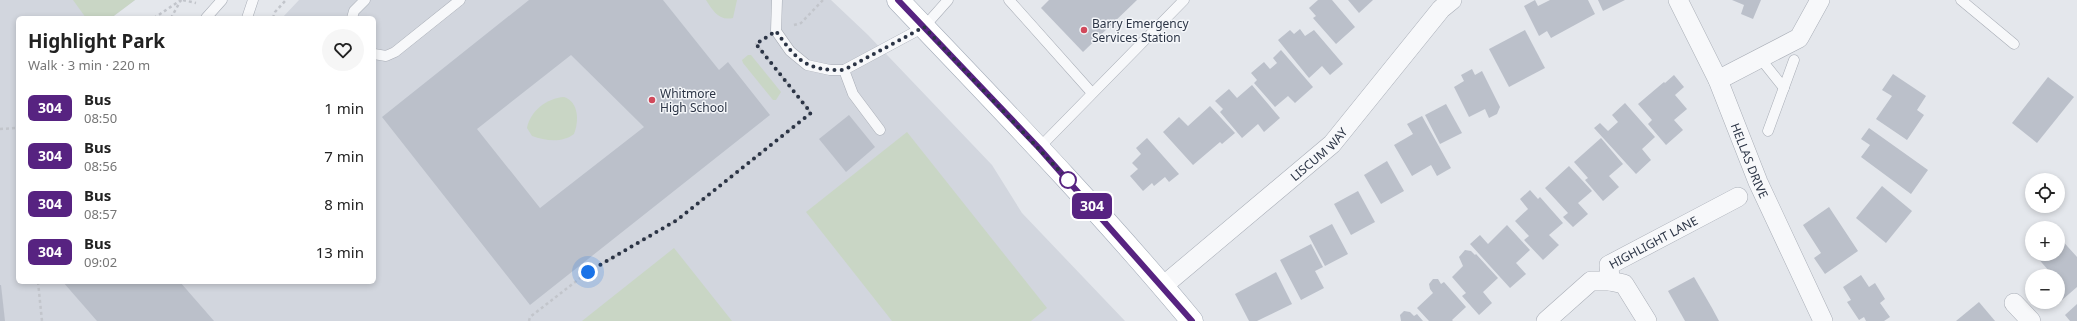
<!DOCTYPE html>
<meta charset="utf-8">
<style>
body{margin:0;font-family:"Noto Sans",sans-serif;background:#f6f6f6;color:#222;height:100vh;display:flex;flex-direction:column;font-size:15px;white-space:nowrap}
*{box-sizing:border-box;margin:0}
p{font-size:13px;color:#767676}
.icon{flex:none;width:22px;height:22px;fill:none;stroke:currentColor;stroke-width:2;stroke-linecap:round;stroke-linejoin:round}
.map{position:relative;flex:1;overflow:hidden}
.side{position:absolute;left:16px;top:16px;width:360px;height:268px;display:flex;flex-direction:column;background:#fff;border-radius:6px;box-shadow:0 2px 6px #0003}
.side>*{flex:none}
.badge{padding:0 8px;border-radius:6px;font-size:14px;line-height:26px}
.tools{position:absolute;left:2025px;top:173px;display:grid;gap:8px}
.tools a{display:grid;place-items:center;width:40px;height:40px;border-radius:50%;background:#fff;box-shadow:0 2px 6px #0003;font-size:20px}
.you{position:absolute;width:20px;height:20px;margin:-10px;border:3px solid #fff;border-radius:50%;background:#1a73e8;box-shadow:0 0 0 6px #1a73e833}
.map>.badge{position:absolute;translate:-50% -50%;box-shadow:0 0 0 2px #fff}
.round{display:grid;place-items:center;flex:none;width:42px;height:42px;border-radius:21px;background:#f6f6f6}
.headline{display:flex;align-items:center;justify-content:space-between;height:68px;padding:0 12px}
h1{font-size:19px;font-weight:700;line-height:30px}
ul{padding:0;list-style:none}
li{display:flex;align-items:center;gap:12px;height:48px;padding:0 12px}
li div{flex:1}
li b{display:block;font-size:15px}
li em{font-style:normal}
li .badge{min-width:44px;font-weight:700;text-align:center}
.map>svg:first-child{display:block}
.built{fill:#d2d6de}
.green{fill:#c9d6c5}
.building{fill:#bbc0ca;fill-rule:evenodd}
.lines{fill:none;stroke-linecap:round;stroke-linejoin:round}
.lane-casing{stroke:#a9aeb7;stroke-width:11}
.street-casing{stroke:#a9aeb7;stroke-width:20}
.primary-casing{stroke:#a3abb8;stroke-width:23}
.path{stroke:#c2c5cb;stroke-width:2.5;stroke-dasharray:3 3;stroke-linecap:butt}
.lane{stroke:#f7f8fa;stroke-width:10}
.street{stroke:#f7f8fa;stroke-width:19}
.primary{stroke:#fff;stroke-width:22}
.line-casing{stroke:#fff;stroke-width:9}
.line{stroke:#572381;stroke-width:6}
.walk{stroke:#2b3445;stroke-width:4;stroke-dasharray:0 7.2}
.poi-dot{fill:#d1495b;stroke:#f4f6f9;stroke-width:1.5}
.stop-dot{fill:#fff;stroke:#572381;stroke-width:2}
.labels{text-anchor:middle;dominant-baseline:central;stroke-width:3;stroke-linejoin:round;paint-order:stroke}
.poi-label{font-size:12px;fill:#2b3445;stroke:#f4f6f9;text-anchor:start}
.street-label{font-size:12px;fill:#2b3445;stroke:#f4f6f9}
</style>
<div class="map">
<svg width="2077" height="321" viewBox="0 0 2077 321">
<rect width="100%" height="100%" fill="#e4e7ec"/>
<path class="built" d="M0 0H135L111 18H18V282H374V18H282L299 0H831L868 35 992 165 1022 213 1125 321H0Z"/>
<g class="green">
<path d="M73 0H135L111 18H86Z"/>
<path d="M706 0H737L733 18C719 21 713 11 706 0Z"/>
<path d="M748 55H751L781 92 776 100H773L743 63 742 60Z"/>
<path d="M564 97C579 102 579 121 574 134 562 143 546 141 532 136L527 128C530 111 547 98 564 97Z"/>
<path d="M907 132 1047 308 1031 321H892L806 212Z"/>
<path d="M674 248 732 321H582Z"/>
</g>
<g class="building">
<path d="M529 0H663L719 70 728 62 770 115 530 305 382 117ZM571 55 644 127 540 208 477 129Z"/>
<path d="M1049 0H1137L1083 52 1041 8Z"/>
<path d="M1318 0H1332L1355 27 1336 44 1313 18 1316 16 1309 8Z"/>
<path d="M1348 0H1373L1359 13Z"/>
<path d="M1535 0 1538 6 1550 0H1588L1595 14 1551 38 1547 31 1539 36 1524 6Z"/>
<path d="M1598 0H1625L1603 11Z"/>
<path d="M1732 0H1761L1753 19 1741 14 1744 5Z"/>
<path d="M1300 29 1305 36 1314 30 1343 64 1330 75 1322 66 1309 78 1278 40 1290 30 1294 34Z"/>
<path d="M1525 30 1545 68 1509 87 1489 49Z"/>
<path d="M1281 50 1313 87 1295 103 1288 96 1275 107 1254 83 1257 80 1251 73 1264 62 1270 69 1277 63 1273 58Z"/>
<path d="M1472 69 1475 75 1482 71 1500 107 1497 114 1489 118 1485 109 1469 117 1454 87 1464 81 1461 75Z"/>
<path d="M1893 74 1926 96 1917 110 1924 115 1907 140 1876 119 1892 96 1882 90Z"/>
<path d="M1674 75 1684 87 1675 95 1687 109 1674 120 1683 130 1666 145 1648 124 1652 120 1638 104 1664 82 1665 83Z"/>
<path d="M2048 77 2074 97 2037 143 2012 123Z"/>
<path d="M1252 85 1280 118 1264 132 1258 124 1242 138 1220 112 1223 109 1215 101 1229 89 1237 98Z"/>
<path d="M1625 103 1655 137 1642 149 1651 160 1636 174 1594 128 1600 123 1608 131 1618 122 1612 115Z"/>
<path d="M1446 104 1462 133 1440 144 1425 115Z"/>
<path d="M1210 106 1235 133 1222 144 1220 142 1193 165 1163 132 1179 117 1188 126Z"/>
<path d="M849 115 875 147 846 172 819 139Z"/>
<path d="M1422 116 1451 168 1437 176 1431 165 1412 176 1394 145 1413 134 1407 124Z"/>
<path d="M1869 128 1928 170 1911 194 1861 157 1870 145 1861 139Z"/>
<path d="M1147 138 1179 174 1169 182 1165 177 1154 186 1152 183 1143 191 1130 176 1138 169 1132 163 1141 154 1136 148Z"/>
<path d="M1601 138 1623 164 1609 176 1619 187 1603 201 1585 180 1588 178 1574 162Z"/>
<path d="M1387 161 1404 191 1381 204 1364 175Z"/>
<path d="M1569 166 1592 191 1578 203 1588 214 1573 227 1563 217 1568 213 1545 188Z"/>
<path d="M1882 186 1912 211 1886 243 1856 218Z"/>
<path d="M1530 190 1538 199 1540 197 1563 223 1549 235 1559 245 1543 260 1524 240 1529 236 1515 221 1528 209 1520 199Z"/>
<path d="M1358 191 1375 222 1351 235 1334 204Z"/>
<path d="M1829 207 1858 251 1825 274 1814 258 1821 253 1803 225Z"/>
<path d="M1332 224 1348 254 1325 266 1309 236Z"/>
<path d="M1507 225 1530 250 1516 263 1526 274 1510 288 1470 244 1480 235 1488 244Z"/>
<path d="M2059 237 2077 257V287L2062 300 2058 295V276H2043L2049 271 2036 256 2038 254H2058Z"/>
<path d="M1311 244 1323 267 1315 271 1324 288 1301 300 1280 260Z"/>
<path d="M1465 250 1471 251 1475 255 1476 254 1498 278 1483 292 1492 303 1479 315 1462 296 1466 293 1452 277 1463 266 1459 257Z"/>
<path d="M1276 272 1292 304 1257 321H1249L1235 294Z"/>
<path d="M1861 275 1869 287 1875 283 1885 299 1880 303 1890 317 1884 321H1866L1864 317 1859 320 1847 302 1851 300 1843 287Z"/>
<path d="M1694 277 1712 308 1719 321H1685L1668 291Z"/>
<path d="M1433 279H1438L1441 284 1444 282 1466 307 1452 320 1453 321H1429L1417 308 1433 293 1430 289 1429 284Z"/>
<path d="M63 282H180L214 321H97Z"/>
<path d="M0 285H1L5 321H0Z"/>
<path d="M1979 302 1995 321H1956Z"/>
<path d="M2077 304V321H2070L2065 315Z"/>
<path d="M1404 311 1410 312 1414 316 1417 314 1423 321H1401L1400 315Z"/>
</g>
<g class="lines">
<g class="lane-casing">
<g id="lane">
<path d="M777 0 776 31 790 51 807 65 830 70H844"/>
<path d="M1009 0 1092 93"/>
<path d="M1961 0 2014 44"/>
<path d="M206 18 222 0"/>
<path d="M247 18 253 0"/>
<path d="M352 18 354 11 365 0"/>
<path d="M374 54 386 56 395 52 460 0"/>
<path d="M1760 58 1784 88"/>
<path d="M880 130 853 94 844 70 924 27 948 0"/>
<path d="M1768 131 1794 60"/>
<path d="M1039 148 1184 0"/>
</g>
</g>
<g class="street-casing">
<g id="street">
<path id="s1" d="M1678 0 1718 80 1758 182 1823 321"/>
<path d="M1718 80 1799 38 1820 0"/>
<path d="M1610 281 1624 284 1647 321"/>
<path id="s2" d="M1163 286 1332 144 1441 9 1452 0"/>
<path d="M2014 303 2031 321"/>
<path id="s3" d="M1546 321 1591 281H1610L1609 265 1738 197"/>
</g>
</g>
<g class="primary-casing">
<path id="primary" d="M898 0C998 105 1099 209 1192 321"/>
</g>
<g class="path">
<path d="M183 0 196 3"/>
<path d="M154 18 181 0"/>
<path d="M171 18 181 0"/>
<path d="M273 18 275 12 286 0"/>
<path d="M794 25 801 23 823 0"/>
<path d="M18 121V136"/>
<path d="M0 129 17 128"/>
<path d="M38 282 42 321"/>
<path d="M529 321 530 317 588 272 677 220 811 113 756 44 762 40"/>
</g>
<use href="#lane" class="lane"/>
<use href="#street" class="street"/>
<use href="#primary" class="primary"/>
</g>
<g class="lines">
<g class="line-casing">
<path id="line" d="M898 0 1039 148 1192 321"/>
</g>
<use href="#line" class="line"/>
<path class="walk" d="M588 272 677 220 811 113 756 44 776 31C797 61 807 71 844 70L924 27 1068 180"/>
</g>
<g class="poi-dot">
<circle cx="1084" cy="30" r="4"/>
<circle cx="652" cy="100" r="4"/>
</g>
<circle class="stop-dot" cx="1068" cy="180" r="8"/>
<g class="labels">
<g class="poi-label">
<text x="1092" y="23">Barry Emergency<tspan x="1092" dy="14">Services Station</tspan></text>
<text x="660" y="93">Whitmore<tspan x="660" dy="14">High School</tspan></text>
</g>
<g class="street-label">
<text stroke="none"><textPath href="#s2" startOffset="204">LISCUM WAY</textPath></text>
<text stroke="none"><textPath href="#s1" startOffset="176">HELLAS DRIVE</textPath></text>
<text stroke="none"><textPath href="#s3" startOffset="145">HIGHLIGHT LANE</textPath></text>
</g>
</g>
</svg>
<div class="tools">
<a><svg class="icon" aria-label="locate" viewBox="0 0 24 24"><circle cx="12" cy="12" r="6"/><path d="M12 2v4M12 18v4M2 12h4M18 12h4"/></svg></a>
<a>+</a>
<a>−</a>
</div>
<div class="you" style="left:588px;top:272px"></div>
<b class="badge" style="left:1092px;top:206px;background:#572381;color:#fff">304</b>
<section class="side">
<div class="headline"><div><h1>Highlight Park</h1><p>Walk · 3 min · 220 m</p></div><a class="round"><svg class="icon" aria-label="heart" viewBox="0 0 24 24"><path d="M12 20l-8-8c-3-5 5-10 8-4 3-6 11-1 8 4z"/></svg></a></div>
<ul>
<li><span class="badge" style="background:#572381;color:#fff">304</span><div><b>Bus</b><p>08:50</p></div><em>1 min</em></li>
<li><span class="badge" style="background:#572381;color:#fff">304</span><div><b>Bus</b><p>08:56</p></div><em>7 min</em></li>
<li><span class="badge" style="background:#572381;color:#fff">304</span><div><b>Bus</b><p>08:57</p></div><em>8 min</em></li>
<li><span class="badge" style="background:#572381;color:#fff">304</span><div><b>Bus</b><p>09:02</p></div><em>13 min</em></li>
</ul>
</section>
</div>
